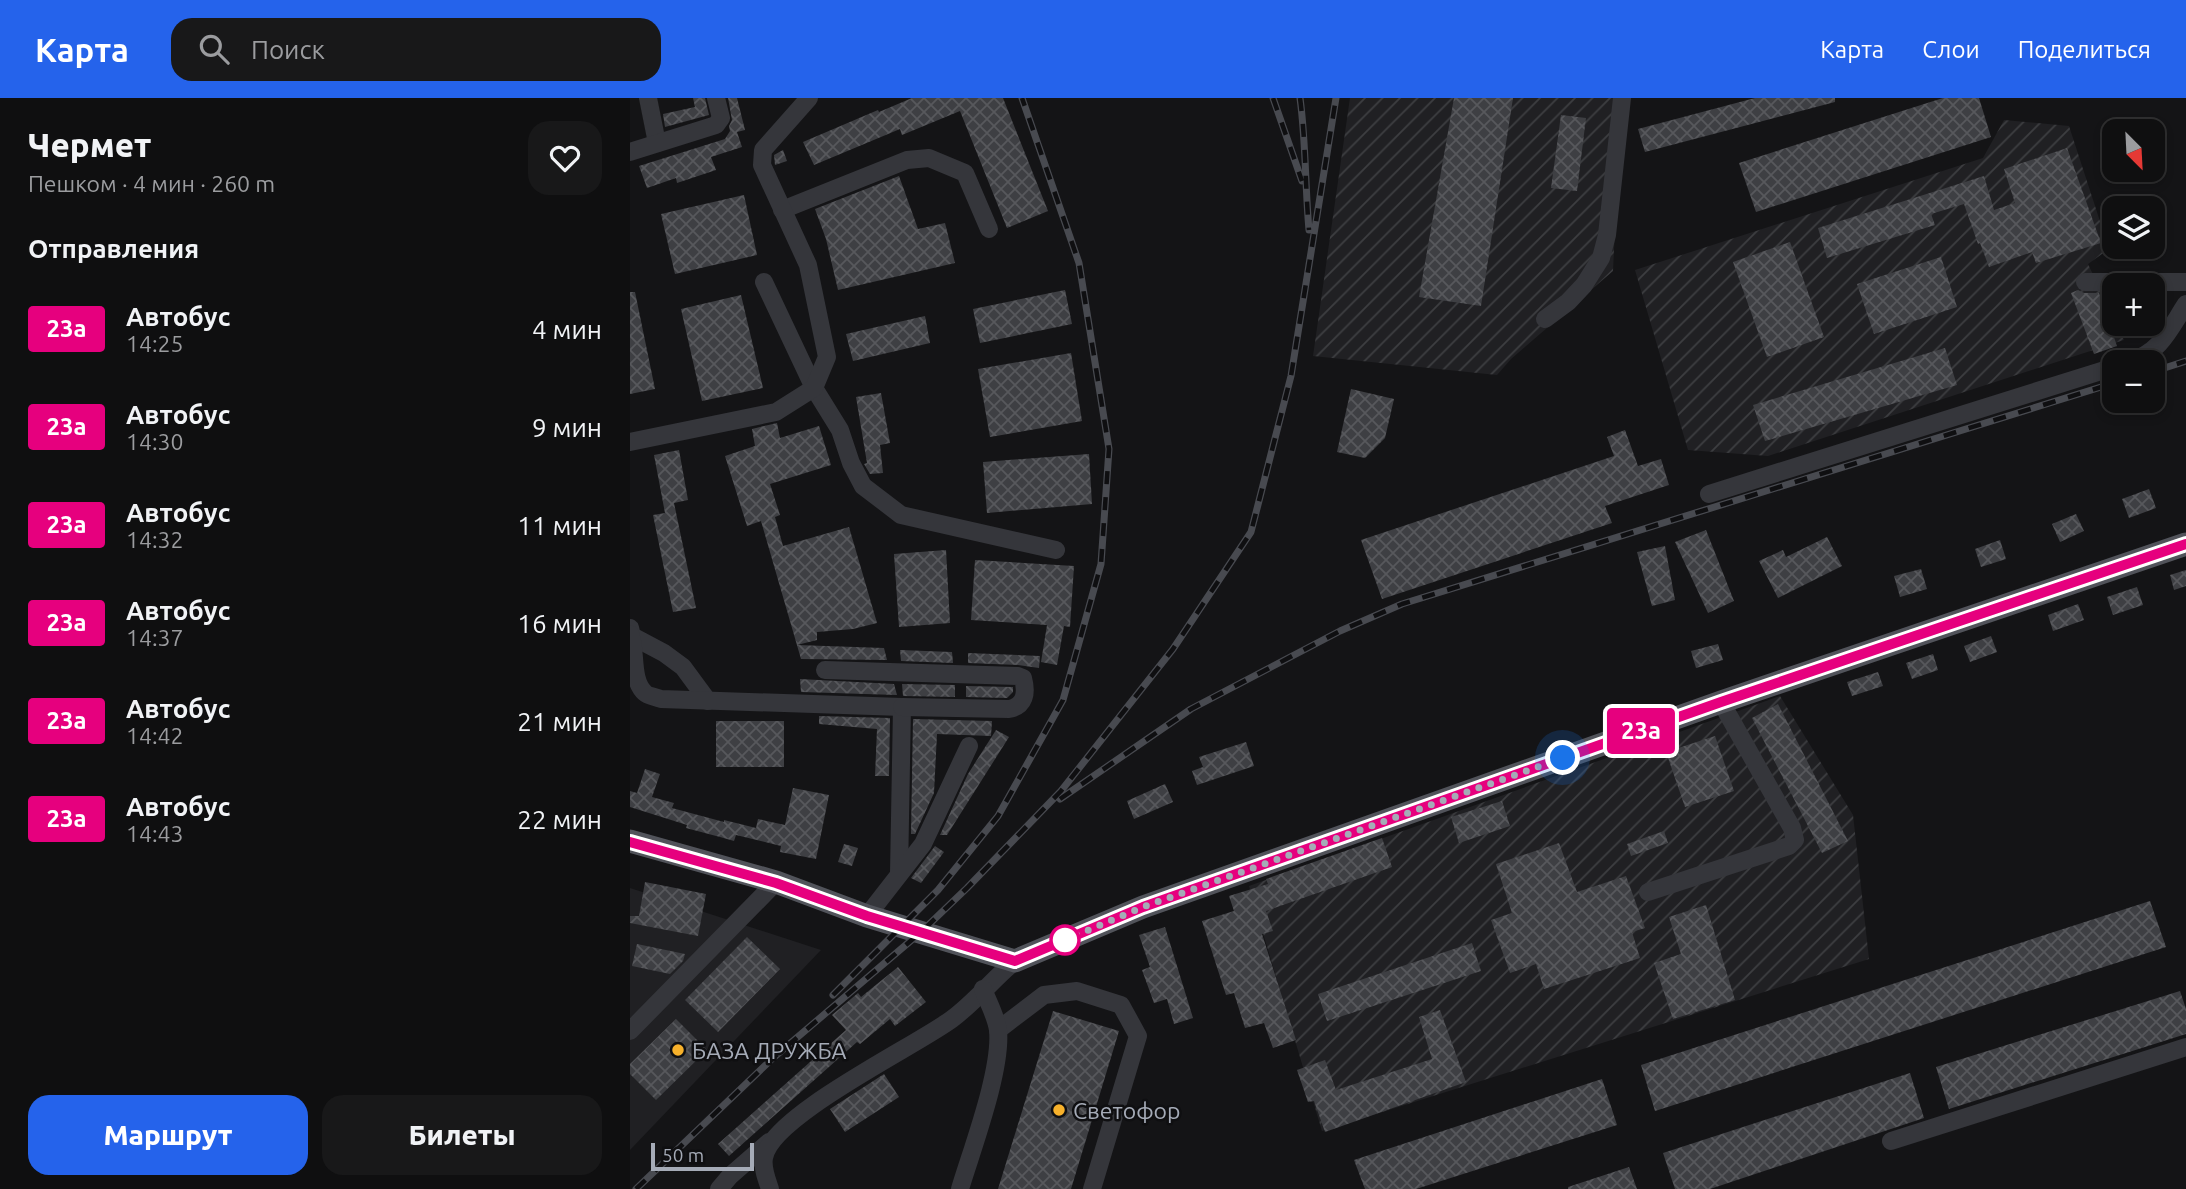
<!DOCTYPE html>
<html lang="ru">
<meta charset="utf-8">
<style>
body{margin:0;font-family:Ubuntu,sans-serif;background:#181819;color:#f1f3f6;height:100vh;display:flex;flex-direction:column;font-size:26px;white-space:nowrap}
*{box-sizing:border-box;margin:0}
p{font-size:23px;color:#9b9c9f}
.icon{flex:none;width:38px;height:38px;fill:none;stroke:currentColor;stroke-width:2;stroke-linecap:round;stroke-linejoin:round}
.map{position:relative;flex:1;overflow:hidden}
.drawer{display:flex;flex-direction:column;background:#0f0f10;width:630px}
.drawer>*{flex:none}
.badge{padding:0 14px;border-radius:5px;font-size:24px;line-height:46px}
.needle{width:46px;rotate:156deg}
.tools{position:absolute;left:1472px;top:21px;display:grid;gap:14px}
.tools a{display:grid;place-items:center;width:63px;height:63px;border-radius:14px;background:#0f0f10;box-shadow:0 4px 10px #0003,0 0 0 2px #2f2f30;font-size:35px}
.scale{position:absolute;left:21px;bottom:18px;width:103px;box-sizing:border-box;padding-left:7px;border:4px solid #a5abb7;border-top:0;font-size:19px;line-height:24px;white-space:nowrap;color:#a5abb7;-webkit-text-stroke:5px #0f0f11;paint-order:stroke}
.you{position:absolute;width:35px;height:35px;margin:-18px;border:5px solid #fff;border-radius:50%;background:#1a73e8;box-shadow:0 0 0 10px #1a73e833}
.map>.badge{position:absolute;translate:-50% -50%;box-shadow:0 0 0 4px #fff}
h2{padding:0 28px;font-size:26px;line-height:63px}
.round{display:grid;place-items:center;flex:none;width:74px;height:74px;border-radius:21px;background:#181819}
.head{display:flex;align-items:center;justify-content:space-between;height:119px;padding:0 28px}
h1{font-size:33px;font-weight:800;line-height:52px}
.action{display:flex;gap:14px;margin-top:auto;padding:14px 28px}
.action a{flex:1;height:80px;border-radius:21px;background:#2563eb;color:#fff;font-size:28px;font-weight:800;line-height:80px;text-align:center}
.action a+a{background:#181819;color:#f1f3f6}
ul{padding:0;list-style:none}
li{display:flex;align-items:center;gap:21px;height:98px;padding:0 28px}
li div{flex:1}
li b{display:block;font-size:26px}
li em{font-style:normal}
li .badge{min-width:77px;font-weight:700;text-align:center}
header{display:flex;align-items:center;gap:42px;box-sizing:border-box;height:98px;padding:0 35px;background:#2563eb;color:#fff}
header strong{font-size:33px}
nav{display:flex;gap:38px;margin-inline-start:auto;font-size:24px}
.search{width:490px;height:63px;background:#181819;display:flex;align-items:center;gap:18px;box-sizing:border-box;padding:0 24px;border-radius:21px;color:#9b9c9f;font-size:26px}
main{display:flex;flex:1;min-height:0}
.map>svg:first-child{display:block}
.built{fill:#202023}
.industrial{fill:url(#industrial-furrows)}
.building{fill:url(#building-cross-hatch)}
.lines{fill:none;stroke-linecap:round;stroke-linejoin:round}
.minor{stroke:#35363b;stroke-width:18}
.major{stroke:#51535a;stroke-width:23}
.rail-casing{stroke:#484a50;stroke-width:7}
.rail{stroke:#0f0f11;stroke-width:4.5;stroke-dasharray:13;stroke-linecap:butt}
.line-casing{stroke:#fff;stroke-width:16}
.line{stroke:#e6007e;stroke-width:10}
.walk{stroke:#a5abb7;stroke-width:7;stroke-dasharray:0 12.6}
.stop-dot{fill:#fff;stroke:#e6007e;stroke-width:3.5}
.poi-dot{fill:#f7b12b;stroke:#0f0f11;stroke-width:2.5}
.labels{text-anchor:middle;dominant-baseline:central;stroke-width:5;stroke-linejoin:round;paint-order:stroke}
.poi-label{font-size:23px;fill:#a5abb7;stroke:#0f0f11;text-anchor:start}
</style>
<header>
<strong>Карта</strong>
<div class="search"><svg class="icon" aria-label="search" viewBox="0 0 24 24"><circle cx="10" cy="10" r="6"/><path d="M15 15l6 6"/></svg>Поиск</div>
<nav><a>Карта</a><a>Слои</a><a>Поделиться</a></nav>
</header>
<main>
<section class="drawer">
<div class="head"><div><h1>Чермет</h1><p>Пешком · 4 мин · 260 m</p></div><a class="round"><svg class="icon" aria-label="heart" viewBox="0 0 24 24"><path d="M12 20l-8-8c-3-5 5-10 8-4 3-6 11-1 8 4z"/></svg></a></div>
<h2>Отправления</h2>
<ul>
<li><span class="badge" style="background:#e6007e;color:#fff">23а</span><div><b>Автобус</b><p>14:25</p></div><em>4 мин</em></li>
<li><span class="badge" style="background:#e6007e;color:#fff">23а</span><div><b>Автобус</b><p>14:30</p></div><em>9 мин</em></li>
<li><span class="badge" style="background:#e6007e;color:#fff">23а</span><div><b>Автобус</b><p>14:32</p></div><em>11 мин</em></li>
<li><span class="badge" style="background:#e6007e;color:#fff">23а</span><div><b>Автобус</b><p>14:37</p></div><em>16 мин</em></li>
<li><span class="badge" style="background:#e6007e;color:#fff">23а</span><div><b>Автобус</b><p>14:42</p></div><em>21 мин</em></li>
<li><span class="badge" style="background:#e6007e;color:#fff">23а</span><div><b>Автобус</b><p>14:43</p></div><em>22 мин</em></li>
</ul>
<div class="action"><a>Маршрут</a><a>Билеты</a></div>
</section>
<div class="map">
<svg width="1556" height="1091" viewBox="0 0 1556 1091">
<defs>
<pattern id="industrial-furrows" width="10" height="10" patternUnits="userSpaceOnUse" patternTransform="scale(1.75)"><rect width="10" height="10" fill="#202023"/><path d="M-1 1l2-2M0 10L10 0M9 11l2-2" fill="none" stroke="#3d3e41"/></pattern>
<pattern id="building-cross-hatch" width="8" height="8" patternUnits="userSpaceOnUse" patternTransform="scale(1.75)"><rect width="8" height="8" fill="#3e3f43"/><path d="M0 0l8 8M0 8l8-8" fill="none" stroke="#57585c"/></pattern>
</defs>
<rect width="100%" height="100%" fill="#141416"/>
<path class="built" d="M0 790 191 852 0 1052Z"/>
<g class="industrial">
<path d="M720 0H991L983 173 881 261 867 277 683 258Z"/>
<path d="M1374 22 1439 28 1479 151 1458 166 1484 221V226H1486L1494 242 1138 358 1058 352 1005 172 1353 60Z"/>
<path d="M1150 598 1223 717 1239 861 692 1033 619 788Z"/>
</g>
<g class="building">
<path d="M63 0H75L79 17 35 29 33 16 65 9Z"/>
<path d="M98 0H107L115 32 107 34 112 49 81 59 86 72 47 85 46 80 17 90 9 68 95 41 100 33 99 28 102 22Z"/>
<path d="M282 0H373L418 113 377 130 330 13 272 37 270 31 184 67 173 44 248 12 249 14Z"/>
<path d="M824 0H883L851 208 789 199Z"/>
<path d="M1125 0H1205V4L1015 54 1008 31Z"/>
<path d="M1313 0H1349L1361 39 1126 114 1109 65Z"/>
<path d="M931 17 956 20 947 93 921 90Z"/>
<path d="M1437 50 1471 145 1406 165 1402 154 1359 169 1350 145 1348 146 1334 106 1301 116 1305 127 1197 160 1188 130 1354 78 1364 112 1385 105 1374 71Z"/>
<path d="M153 52 157 63 145 67 144 57Z"/>
<path d="M269 78 288 131 315 125 325 165 208 192 196 141 185 111Z"/>
<path d="M114 97 127 157 45 176 31 116Z"/>
<path d="M1160 144 1194 239 1137 259 1103 164Z"/>
<path d="M1311 159 1327 209 1244 236 1227 186Z"/>
<path d="M435 192 442 226 350 245 343 211Z"/>
<path d="M1448 192 1454 195H1469L1487 248 1464 256 1441 195Z"/>
<path d="M0 194H5L25 291 0 296Z"/>
<path d="M111 197 133 290 72 303 51 211Z"/>
<path d="M295 218 300 245 223 263 216 236Z"/>
<path d="M1315 250 1327 287 1135 343 1123 307Z"/>
<path d="M441 255 452 323 360 339 348 271Z"/>
<path d="M721 291 764 301 755 340 735 360 707 354Z"/>
<path d="M251 295 260 345 250 347 253 375 240 376 234 366 237 365 226 299Z"/>
<path d="M147 325 150 340 189 328 201 367 140 386 150 417 145 419 153 448 219 429 247 525 223 531 187 534V542L167 547 254 550 257 562 171 561 131 423 117 428 95 358 125 348 122 331Z"/>
<path d="M995 332 1008 368 1031 361 1039 387 975 408 982 425 752 501 731 442 984 358 977 339Z"/>
<path d="M49 352 58 402 44 405 66 510 43 514 23 417 35 415 24 357Z"/>
<path d="M459 356 462 406 357 415 353 364Z"/>
<path d="M1519 391 1526 410 1499 420 1492 401Z"/>
<path d="M1446 416 1454 433 1430 444 1422 426Z"/>
<path d="M1076 432 1104 503 1078 515 1045 444Z"/>
<path d="M1197 439 1212 468 1148 500 1129 463 1153 452 1156 459Z"/>
<path d="M1370 442 1376 461 1351 469 1345 451Z"/>
<path d="M1035 448 1045 502 1022 508 1007 454Z"/>
<path d="M316 452 320 525 269 529 264 456Z"/>
<path d="M345 462 444 468 440 529 434 528 427 567 411 564 417 527 341 522Z"/>
<path d="M1291 471 1297 491 1270 499 1264 478Z"/>
<path d="M1556 472V488L1544 492 1540 477Z"/>
<path d="M1507 489 1513 507 1483 517 1477 499Z"/>
<path d="M1448 506 1454 522 1423 533 1418 517Z"/>
<path d="M1361 538 1367 554 1340 564 1334 548Z"/>
<path d="M1088 546 1093 562 1066 570 1061 553Z"/>
<path d="M270 552 322 554 323 565 271 563Z"/>
<path d="M338 555 410 558 409 570 388 567 338 565Z"/>
<path d="M1303 556 1308 572 1282 581 1276 565Z"/>
<path d="M1248 574 1253 588 1222 598 1217 584Z"/>
<path d="M170 581 264 586 267 597 171 594Z"/>
<path d="M272 586 325 587V599L273 598Z"/>
<path d="M336 588 383 589V594L377 600 336 599Z"/>
<path d="M1148 606 1218 743 1192 755 1122 620Z"/>
<path d="M189 618 260 620 259 678H245L247 631 189 626Z"/>
<path d="M283 621 362 623 361 638 307 636 304 695 285 736H281Z"/>
<rect x="86" y="623" width="68" height="46"/>
<path d="M366 632 379 639 317 737H310L338 676Z"/>
<path d="M1085 638 1104 693 1055 709 1036 654Z"/>
<path d="M616 644 624 668 567 687 562 673 573 669 569 659Z"/>
<path d="M15 671 30 676 22 699 44 705 42 710 94 724V722L126 730 128 721 155 727 163 690 199 697 186 761 150 754 151 748 106 737 104 743 90 739 56 730 57 727 0 709V693L7 695Z"/>
<path d="M535 686 543 704 504 721 497 703Z"/>
<path d="M872 703 880 728 829 745 821 719Z"/>
<path d="M1034 733 1038 745 1001 758 997 746Z"/>
<path d="M752 740 762 769 636 813 643 833 632 836 666 942 643 950 634 925 615 930 604 895 596 897 572 823 604 813 599 798 638 786 636 781Z"/>
<path d="M929 745 947 794 996 778 1015 830 1002 834 1010 860 914 891 906 866 880 875 861 822 882 815 866 766Z"/>
<path d="M214 746 228 750 222 768 208 764Z"/>
<path d="M305 748 314 754 291 785 281 780Z"/>
<path d="M15 784 76 796 68 838 0 825V818H9Z"/>
<path d="M1520 803 1536 849 1025 1013 1011 967Z"/>
<path d="M1076 807 1105 902 1043 921 1024 865 1051 856 1039 819Z"/>
<path d="M535 829 563 920 544 926 537 901 524 905 512 872 520 869 509 837Z"/>
<path d="M117 839 150 871 88 934 55 902Z"/>
<path d="M842 845 851 873 697 923 688 896Z"/>
<path d="M7 846 55 856 53 863 40 876 2 868Z"/>
<path d="M268 869 296 904 265 928 260 921 230 946 227 944 99 1058 88 1046 216 932 202 917 228 895 231 899Z"/>
<path d="M1550 893 1556 911V936L1319 1011 1306 969Z"/>
<path d="M810 912 836 984 695 1034 684 1003 678 1004 667 972 695 962 706 992 802 961 789 919Z"/>
<path d="M423 913 489 933 441 1091H368Z"/>
<path d="M46 921 77 952 26 1002 0 976V966Z"/>
<path d="M1280 975 1294 1020 1080 1091H1045L1033 1055Z"/>
<path d="M254 976 269 999 215 1034 200 1011Z"/>
<path d="M972 981 987 1027 786 1091H735L724 1062Z"/>
<path d="M999 1069 1007 1091H938V1089Z"/>
</g>
<g class="lines">
<g class="minor">
<path d="M18 0 27 45"/>
<path d="M0 54 86 27 91 20 86 0"/>
<path d="M152 112 277 62 299 60 335 75 359 131"/>
<path d="M134 184 184 290 210 332 221 365 233 388 271 417 426 452"/>
<path d="M1455 184H1556"/>
<path d="M915 221 938 204 954 187 971 160 977 137 992 0"/>
<path d="M1499 264C1531 254 1539 232 1556 206"/>
<path d="M0 344 146 314 184 290 197 259 178 167 132 67 133 52 179 0"/>
<path d="M1079 396 1484 269"/>
<path d="M0 530 2 538 34 555 53 569 78 603"/>
<path d="M0 536C7 553 0 581 15 595 18 598 26 599 31 601L272 609 269 776"/>
<path d="M195 572 388 578 393 580C397 595 395 608 379 611L272 609"/>
<path d="M1018 794 1159 748 1165 742 1162 730 1091 604"/>
<path d="M237 818 293 746 339 648"/>
<path d="M368 932 414 897 447 893 491 907 508 938 462 1091"/>
<path d="M0 933 146 784"/>
<path d="M1261 1043 1556 949"/>
<path d="M89 1091 100 1078 139 1044"/>
<path d="M140 1091C137 1082 132 1070 134 1060 140 1018 286 948 322 921 345 904 363 881 385 863"/>
<path d="M330 1091C342 1051 372 972 368 932 366 918 358 904 353 891"/>
</g>
<path class="major" d="M0 743 146 784 237 818 385 863 513 809 1091 604 1556 446"/>
<g class="rail-casing">
<g id="rail">
<path d="M643 0 672 83"/>
<path d="M670 0C676 44 675 88 679 132"/>
<path d="M1522 274 1556 263"/>
<path d="M430 701 561 611 710 533 772 506 1484 285"/>
<path d="M203 897 308 792 368 718 433 602 471 466 479 351 449 165 392 0"/>
<path d="M6 1091 143 960 291 834 337 790 431 693 543 551 621 434 661 278 706 0"/>
</g>
</g>
<use href="#rail" class="rail"/>
</g>
<g class="lines">
<g class="line-casing">
<path id="line" d="M0 744 146 785 237 818 385 863 513 809 1091 604 1556 446"/>
</g>
<use href="#line" class="line"/>
<path class="walk" d="M435 842 513 809 933 660"/>
</g>
<circle class="stop-dot" cx="435" cy="842" r="14"/>
<g class="poi-dot">
<circle cx="48" cy="952" r="7"/>
<circle cx="429" cy="1012" r="7"/>
</g>
<g class="labels">
<g class="poi-label">
<text x="62" y="952">БАЗА ДРУЖБА</text>
<text x="443" y="1012">Светофор</text>
</g>
</g>
</svg>
<div class="tools">
<a><svg class="needle" viewBox="-14 -14 28 28"><path d="M0-13l5 13h-10z" fill="#e53935"/><path d="M0 13l5-13h-10z" fill="#9b9c9f"/></svg></a>
<a><svg class="icon" aria-label="layers" viewBox="0 0 24 24"><path d="M12 4l9 5-9 5-9-5zM3 14l9 5 9-5"/></svg></a>
<a>+</a>
<a>−</a>
</div>
<div class="scale">50 m</div>
<div class="you" style="left:933px;top:660px"></div>
<b class="badge" style="left:1011px;top:633px;background:#e6007e;color:#fff">23а</b>
</div>
</main>
